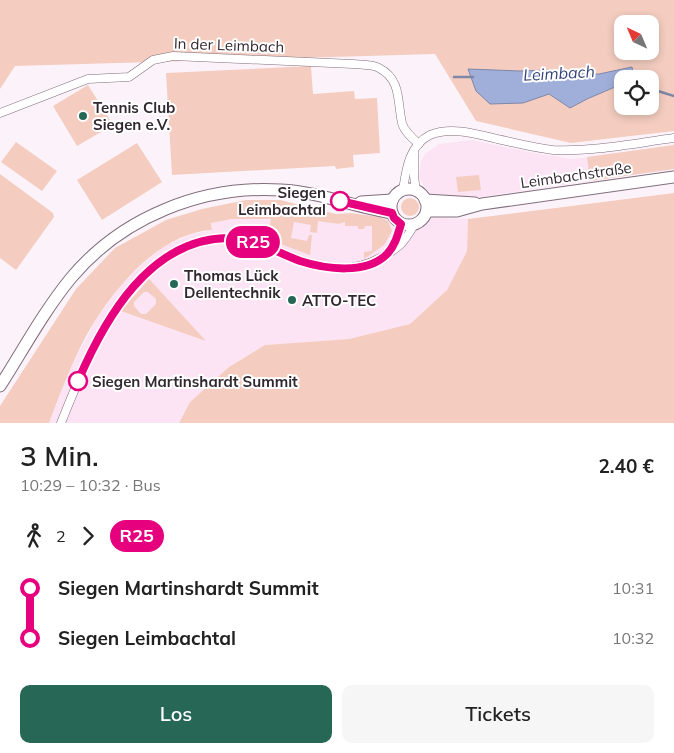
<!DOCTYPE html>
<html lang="de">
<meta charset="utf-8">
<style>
body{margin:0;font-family:Mulish,sans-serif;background:#f6f6f6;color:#222;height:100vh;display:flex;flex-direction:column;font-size:19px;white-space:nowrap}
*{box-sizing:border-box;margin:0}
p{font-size:16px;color:#767676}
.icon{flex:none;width:28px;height:28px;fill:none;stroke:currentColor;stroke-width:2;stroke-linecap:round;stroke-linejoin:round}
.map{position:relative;height:423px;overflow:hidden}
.drawer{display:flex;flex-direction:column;background:#fff;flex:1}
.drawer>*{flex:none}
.badge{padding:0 10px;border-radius:16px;font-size:18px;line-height:32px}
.needle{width:32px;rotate:316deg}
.buttons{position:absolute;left:614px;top:15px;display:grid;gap:10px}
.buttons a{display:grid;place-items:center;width:45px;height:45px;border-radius:10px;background:#fff;box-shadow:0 2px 8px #0003;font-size:25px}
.map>.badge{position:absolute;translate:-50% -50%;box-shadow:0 0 0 2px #fff}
.legs{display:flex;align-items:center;gap:8px;height:55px;padding:0 20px;font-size:16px}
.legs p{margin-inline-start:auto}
.summary{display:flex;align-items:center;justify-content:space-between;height:85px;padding:0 20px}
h1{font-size:28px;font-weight:600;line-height:38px}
.button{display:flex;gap:10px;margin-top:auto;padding:10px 20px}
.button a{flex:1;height:58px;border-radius:10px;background:#266756;color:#fff;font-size:20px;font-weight:600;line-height:58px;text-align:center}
.button a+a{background:#f6f6f6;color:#222}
ul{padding:0 20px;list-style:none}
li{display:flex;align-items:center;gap:18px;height:50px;font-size:19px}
li i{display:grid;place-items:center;width:8px;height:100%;margin:0 6px;background:currentColor}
li i::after{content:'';width:12px;height:12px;margin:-6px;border:4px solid;border-radius:50%;background:#fff}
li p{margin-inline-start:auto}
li:first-child i{background:linear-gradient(#0000 50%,currentColor 0)}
li:last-child i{background:linear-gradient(currentColor 50%,#0000 0)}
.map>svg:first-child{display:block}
.built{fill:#fce4f5}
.green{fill:#f4cdc0;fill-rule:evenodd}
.water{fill:#a0afda;stroke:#7f87a7}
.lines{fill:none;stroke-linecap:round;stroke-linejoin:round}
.stream{stroke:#7f87a7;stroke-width:2.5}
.minor-casing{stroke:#816d7c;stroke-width:9}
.secondary-casing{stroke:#816d7c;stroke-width:13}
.minor{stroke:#fff;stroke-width:8}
.secondary{stroke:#fff;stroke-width:11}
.line-1-casing{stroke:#fff;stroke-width:11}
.line-1{stroke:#e6007e;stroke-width:8}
.poi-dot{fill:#266756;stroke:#fff;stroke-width:2}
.stop-1-dot{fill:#fff;stroke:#e6007e;stroke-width:2.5}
.labels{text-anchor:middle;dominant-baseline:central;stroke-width:4;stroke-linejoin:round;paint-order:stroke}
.street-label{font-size:15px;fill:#322930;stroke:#fff}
.poi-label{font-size:15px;font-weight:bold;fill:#322930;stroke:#fff;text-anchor:start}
.stop-label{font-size:15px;font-weight:bold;fill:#322930;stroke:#fff;text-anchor:end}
.water-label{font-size:16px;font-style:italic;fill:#36457c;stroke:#fff}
</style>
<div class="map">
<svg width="674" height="423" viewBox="0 0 674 423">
<rect width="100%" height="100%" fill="#fcf3fa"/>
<g class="built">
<path d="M472 140 534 153 573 159 674 145V169L480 197 435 198 424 186 419 178 421 161 425 154 439 144Z"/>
<path d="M379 211 394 218 405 225H414L424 217 468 219 467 251 447 290 410 324 349 339 265 345 229 367 190 402 179 423H49L71 367 97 318 123 283 141 265 164 246 192 234 212 230 211 223 232 219 318 220 339 224Z"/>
</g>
<g class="green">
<path d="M0 0H674V131L571 143 476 121 435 54 15 66 0 89ZM622 24H650V51H622ZM631 67 634 79H650V106H622V84L587 99 570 107 549 94 520 71 549 70 572 74H599Z"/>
<path d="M311 66 313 94 354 91 355 99 377 98 380 153 353 155 354 167 336 169 335 166 172 175 166 73Z"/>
<path d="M88 85 113 125 77 146 53 106Z"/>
<path d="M16 142 57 171 42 191 1 162Z"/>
<path d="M137 143 162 182 102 220 77 180Z"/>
<path d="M674 145V169L590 181 587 157Z"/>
<path d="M0 174 53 213 54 217 16 270 0 258Z"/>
<path d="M479 175 481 190 458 192 456 177Z"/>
<path d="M674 193V423H179L190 402 229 367 265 345 349 339 410 324 447 290 467 251 468 219Z"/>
<circle cx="410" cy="207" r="9"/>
<path d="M246 200H280L336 214 351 213 380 217 388 221 392 231 384 245 364 259V252L372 251V226H365L364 229H358V226H345V222L339 224 318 221 317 233 310 232 311 225 294 222 291 238 307 241 309 235H312L310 255 267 239 271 219H232L211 223 212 230C157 233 110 293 85 338 71 365 60 394 49 423H0V406L76 289 115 248 166 220 202 209Z"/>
<path d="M149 279 206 341 121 311ZM144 292H148L156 299V304L146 314H141L134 306V302Z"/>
</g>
<path class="water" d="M632 67 634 79H622V84L587 99 570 108 549 94 523 103 490 104 476 91 468 69 520 71 549 70 572 74H599Z"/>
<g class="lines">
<g class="stream">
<path d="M454 77H473"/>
<path d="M650 87 658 91 674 96"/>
</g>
<g class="minor-casing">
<g id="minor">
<path d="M0 113 88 79 129 77 153 60 173 56 353 64C360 65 372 64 379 68 402 80 397 102 402 123 404 131 412 138 419 144"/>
<path d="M414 153V176L416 191"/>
<path d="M403 190C406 170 409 145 430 135 451 126 477 134 497 139 516 143 534 148 553 150 592 152 636 143 674 138"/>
<path d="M388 253 396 239 401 224"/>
<path d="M61 423C87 358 124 264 198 242 211 239 226 237 240 239 252 241 263 246 275 251 308 266 347 277 380 258 399 248 403 244 414 225"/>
</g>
</g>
<g class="secondary-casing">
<g id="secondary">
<circle cx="409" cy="207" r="18"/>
<path d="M425 200 475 203"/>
<path d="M361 202 392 200"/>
<path d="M427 211H457L482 204 674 177"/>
<path d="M0 386C23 350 44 311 71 278 122 217 202 185 281 190 319 192 355 207 392 213"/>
</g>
</g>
<use href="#minor" class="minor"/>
<use href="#secondary" class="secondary"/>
</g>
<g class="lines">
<g class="line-1-casing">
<path id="line-1" d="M78 381C105 318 150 239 228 238 254 237 277 253 300 261 325 269 367 275 387 254 395 246 398 234 401 224L394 218 392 213 340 201"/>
</g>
<use href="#line-1" class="line-1"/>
</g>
<g class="poi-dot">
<circle cx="83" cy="116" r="5"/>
<circle cx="174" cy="284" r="5"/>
<circle cx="292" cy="300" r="5"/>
</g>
<g class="stop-1-dot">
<circle cx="340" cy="201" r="9"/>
<circle cx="78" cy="381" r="9"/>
</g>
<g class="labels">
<g class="street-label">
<text transform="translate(229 45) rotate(2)">In der Leimbach</text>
<text transform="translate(576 175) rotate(-8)">Leimbachstraße</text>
</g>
<g class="poi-label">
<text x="93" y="107">Tennis Club<tspan x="93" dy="17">Siegen e.V.</tspan></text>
<text x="184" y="275">Thomas Lück<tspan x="184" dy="17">Dellentechnik</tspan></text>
<text x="302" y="300">ATTO-TEC</text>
</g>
<g class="stop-label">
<text x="326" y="192">Siegen<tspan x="326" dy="17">Leimbachtal</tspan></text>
<text x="92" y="381" text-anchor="start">Siegen Martinshardt Summit</text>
</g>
<g class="water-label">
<text transform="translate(559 73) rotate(-3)">Leimbach</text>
</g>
</g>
</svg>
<div class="buttons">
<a><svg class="needle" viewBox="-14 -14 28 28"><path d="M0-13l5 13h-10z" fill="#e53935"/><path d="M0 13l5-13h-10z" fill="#767676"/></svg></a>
<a><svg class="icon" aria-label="locate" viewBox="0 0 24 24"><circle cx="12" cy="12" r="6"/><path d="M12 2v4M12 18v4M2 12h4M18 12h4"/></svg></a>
</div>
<b class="badge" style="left:253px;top:242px;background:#e6007e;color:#fff">R25</b>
</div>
<section class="drawer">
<div class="summary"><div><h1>3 Min.</h1><p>10:29 – 10:32 · Bus</p></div><b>2.40 €</b></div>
<div class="legs"><svg class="icon" aria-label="walk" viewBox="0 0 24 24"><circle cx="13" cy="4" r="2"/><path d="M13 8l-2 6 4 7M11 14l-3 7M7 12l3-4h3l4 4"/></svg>2<svg class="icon" aria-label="forward" viewBox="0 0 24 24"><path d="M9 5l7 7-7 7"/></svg><b class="badge" style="background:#e6007e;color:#fff">R25</b></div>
<ul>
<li><i style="color:#e6007e"></i><b>Siegen Martinshardt Summit</b><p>10:31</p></li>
<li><i style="color:#e6007e"></i><b>Siegen Leimbachtal</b><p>10:32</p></li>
</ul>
<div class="button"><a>Los</a><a>Tickets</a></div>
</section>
